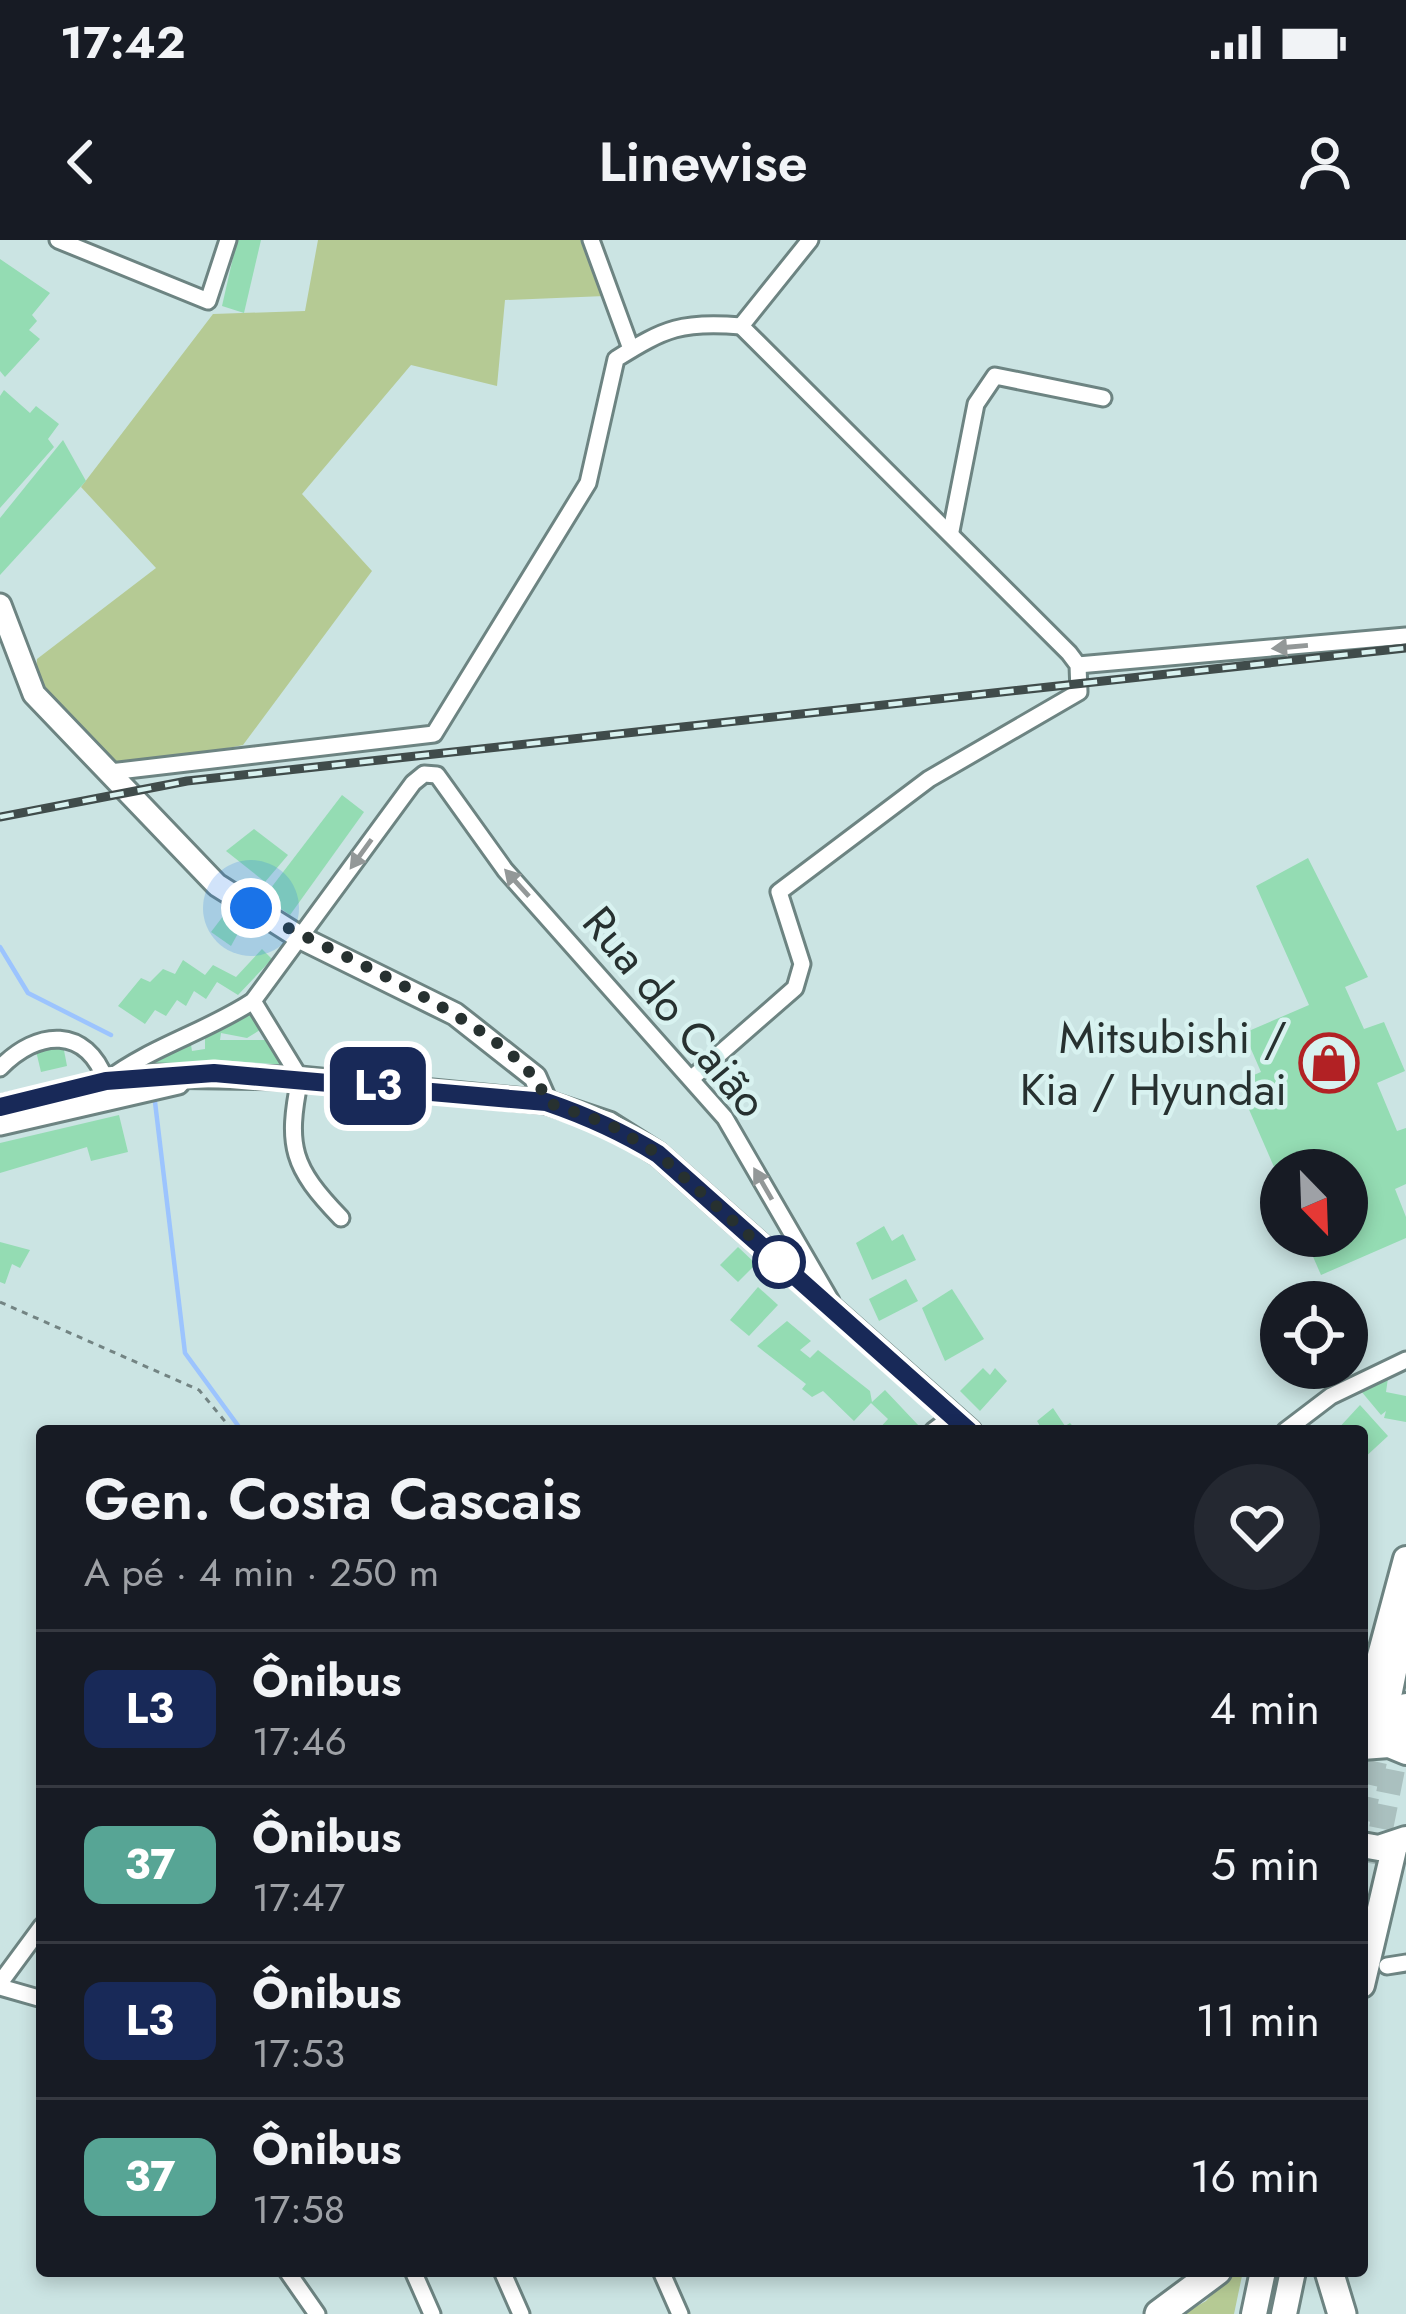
<!DOCTYPE html>
<html lang="pt">
<meta charset="utf-8">
<style>
body{margin:0;font-family:Jost,sans-serif;background:#242831;color:#f1f3f6;height:100vh;display:flex;flex-direction:column;font-size:45px;white-space:nowrap}
*{box-sizing:border-box;margin:0}
p{font-size:39px;color:#9ea1a6}
.icon{flex:none;width:66px;height:66px;fill:none;stroke:currentColor;stroke-width:2;stroke-linecap:round;stroke-linejoin:round}
.map{position:relative;flex:1;overflow:hidden}
.panel{position:absolute;left:36px;top:1185px;width:1332px;height:852px;display:flex;flex-direction:column;background:#171b24;border-radius:12px;box-shadow:0 6px 18px #0003}
.panel>*{flex:none}
.badge{padding:0 24px;border-radius:18px;font-size:42px;line-height:78px}
.needle{width:78px;rotate:157deg}
.controls{position:absolute;left:1260px;top:909px;display:grid;gap:24px}
.controls a{display:grid;place-items:center;width:108px;height:108px;border-radius:50%;background:#171b24;box-shadow:0 6px 18px #0003;font-size:60px}
.you{position:absolute;width:60px;height:60px;margin:-30px;border:9px solid #fff;border-radius:50%;background:#1a73e8;box-shadow:0 0 0 18px #1a73e833}
.map>.badge{position:absolute;translate:-50% -50%;box-shadow:0 0 0 6px #fff}
.round{display:grid;place-items:center;flex:none;width:126px;height:126px;border-radius:63px;background:#242831}
.head{display:flex;align-items:center;justify-content:space-between;height:204px;padding:0 48px}
h1{font-size:57px;font-weight:600;line-height:90px}
ul{padding:0;list-style:none}
li{display:flex;align-items:center;gap:36px;height:156px;padding:0 48px;border-top:3px solid #363941}
li div{flex:1}
li b{display:block;font-size:45px}
li em{font-style:normal}
li .badge{min-width:132px;font-weight:700;text-align:center}
.status{display:flex;justify-content:space-between;align-items:center;height:84px;padding:0 60px;background:#171b24;direction:ltr}
.status svg{height:33px;fill:currentColor}
header{display:flex;justify-content:space-between;align-items:center;height:156px;padding:0 48px;background:#171b24;font-size:54px;font-weight:600}
.map>svg:first-child{display:block}
.green{fill:#b5ca94}
.lines{fill:none;stroke-linecap:round;stroke-linejoin:round}
.stream{stroke:#9cc4fe;stroke-width:4.5}
.building{fill:#94dcb3}
.primary-tunnel{stroke:#aac0bf;stroke-width:24;stroke-dasharray:24 12;stroke-linecap:butt}
.street-casing{stroke:#6d8482;stroke-width:21}
.secondary-casing{stroke:#6d8482;stroke-width:27}
.primary-casing{stroke:#6d8482;stroke-width:30}
.highway-casing{stroke:#6d8482;stroke-width:33}
.path{stroke:#738483;stroke-width:3;stroke-dasharray:6 6;stroke-linecap:butt}
.street{stroke:#fff;stroke-width:15}
.secondary{stroke:#fff;stroke-width:21}
.primary{stroke:#fff;stroke-width:24}
.highway{stroke:#fff;stroke-width:27}
.rail-casing{stroke:#404c4b;stroke-width:9}
.rail{stroke:#d8f2f0;stroke-width:4.5;stroke-dasharray:14;stroke-linecap:butt}
.oneway{fill:#939898}
.line-casing{stroke:#fff;stroke-width:27}
.line{stroke:#182958;stroke-width:18}
.walk{stroke:#273130;stroke-width:12;stroke-dasharray:0 21.6}
.stop-dot{fill:#fff;stroke:#182958;stroke-width:6}
.labels{text-anchor:middle;dominant-baseline:central;stroke-width:9;stroke-linejoin:round;paint-order:stroke}
.street-label{font-size:45px;fill:#273130;stroke:#d8f2f0}
.poi-label{font-size:45px;fill:#273130;stroke:#d8f2f0;text-anchor:end}
</style>
<div class="status"><b>17:42</b><svg viewBox="0 0 49 12"><path d="M0 12V9h3v3zM5 12V6h3v6zM10 12V3h3v9zM15 12V0h3v12zM26 1h20v11H26zM47 4h2v5h-2z"/></svg></div>
<header><svg class="icon" aria-label="back" viewBox="0 0 24 24"><path d="M15 5l-7 7 7 7"/></svg>Linewise<svg class="icon" aria-label="person" viewBox="0 0 24 24"><circle cx="12" cy="8" r="4"/><path d="M4 21q1-7 8-7t8 7"/></svg></header>
<div class="map">
<svg width="1406" height="2074" viewBox="0 0 1406 2074">
<rect width="100%" height="100%" fill="#cbe4e3"/>
<g class="green">
<path d="M318 0H585L605 56 505 60 497 146 411 125 302 254 372 331 243 505 110 532 34 454 37 419 156 328 81 247 213 74 305 71Z"/>
<path d="M1233 2031H1243L1234 2074H1183L1206 2061Z"/>
</g>
<g class="lines">
<g class="stream">
<path d="M0 707 28 753 111 795"/>
<path d="M155 862 185 1113 242 1191"/>
</g>
</g>
<g class="building">
<path d="M237 0H261L244 73 222 66Z"/>
<path d="M0 19 50 53 32 75 37 81 29 90 40 99 5 137 0 131Z"/>
<path d="M4 150 30 173 36 166 59 184 48 199 54 207 0 268V156Z"/>
<path d="M63 200 86 241 0 335V278Z"/>
<path d="M342 555 364 572 290 675 264 657Z"/>
<path d="M254 589 288 615 265 642 226 611Z"/>
<path d="M1308 618 1368 737 1345 747 1364 789 1384 782 1405 831 1377 843 1397 891 1406 888V944L1395 949 1406 977V998L1321 1035 1304 996H1347V930H1281V943L1237 842 1261 832 1244 793 1309 765 1256 646Z"/>
<path d="M230 667 247 677 231 706 211 692Z"/>
<path d="M262 709 272 719 238 755 217 742 206 759 194 751 186 766 177 760 166 776 155 770 145 784 118 766 141 738 150 742 163 729 175 734 183 720 205 735 213 725 236 737Z"/>
<path d="M253 771 263 788 247 798 221 793 220 800H271L286 825 219 820 156 827 154 817 191 805 192 811 205 809V797Z"/>
<path d="M63 805 67 826 41 832 36 811Z"/>
<path d="M119 875 128 912 91 921 87 907 0 933V903Z"/>
<path d="M884 986 892 1001 903 994 916 1020 872 1040 856 1003Z"/>
<path d="M0 1002 30 1010 20 1028 12 1024 5 1044 0 1042Z"/>
<path d="M738 1007 756 1024 738 1042 720 1025Z"/>
<path d="M906 1039 918 1061 879 1081 869 1059Z"/>
<path d="M758 1047 778 1065 749 1096 730 1080Z"/>
<path d="M952 1049 984 1099 945 1121 922 1068Z"/>
<path d="M787 1081 811 1101 800 1110 810 1118 818 1110 870 1151 872 1162 885 1150 919 1186 914 1191H877L888 1179 871 1163 854 1181 823 1151 812 1157 802 1149 806 1144 757 1106Z"/>
<path d="M983 1128 990 1135 995 1128 1007 1141 980 1171 960 1151Z"/>
<path d="M1388 1138 1386 1152 1406 1156V1182L1384 1178 1386 1171 1381 1175 1361 1151Z"/>
<path d="M1360 1165 1388 1196 1362 1220V1191H1336Z"/>
<path d="M1053 1168 1065 1186 1070 1183 1077 1191H1043L1037 1181Z"/>
</g>
<g class="lines">
<g class="primary-tunnel">
<path d="M1362 1580 1382 1490"/>
<path d="M1374 1624 1400 1494"/>
</g>
<g class="street-casing">
<g id="street">
<path d="M58 0 208 61 228 0"/>
<path d="M591 0 631 109"/>
<path d="M741 86 810 0"/>
<path d="M951 291 976 164 995 136 1103 158"/>
<path d="M1078 425 1406 396"/>
<path d="M110 532 434 494 588 243 616 119C665 88 683 81 741 86"/>
<path d="M253 761 300 838C286 907 292 927 341 978"/>
<path d="M0 828C38 789 86 786 106 841 150 807 206 792 253 761L413 543 424 534 437 535 505 630 725 878 831 1061"/>
<path d="M692 838 795 748 802 724 779 652 929 539 1079 452 1078 425 1069 413 741 86"/>
<path d="M933 1191 953 1176"/>
<path d="M1285 1191 1331 1156 1406 1120"/>
<path d="M1387 1726 1406 1723"/>
<path d="M0 1743 42 1686"/>
<path d="M0 1747 42 1759"/>
<path d="M287 2031 317 2074"/>
<path d="M413 2031 432 2074"/>
<path d="M502 2031 521 2074"/>
<path d="M661 2031 680 2074"/>
</g>
</g>
<g class="secondary-casing">
<g id="secondary">
<path d="M0 365 34 454 217 645 301 698 455 774 535 837 546 862"/>
<path d="M0 867 146 836 300 838 546 862 609 883 658 914 970 1191"/>
<path d="M0 884 178 843"/>
</g>
</g>
<g class="primary-casing">
<g id="primary">
<path d="M1382 1490 1406 1373"/>
<path d="M1400 1494 1406 1466"/>
<path d="M1365 1506 1364 1475 1406 1319"/>
<path d="M1362 1507 1389 1505 1406 1512"/>
<path d="M1362 1605 1379 1608 1406 1599"/>
<path d="M1362 1745 1395 1605"/>
<path d="M1254 2074 1263 2031"/>
<path d="M1284 2074 1293 2031"/>
</g>
</g>
<g class="highway-casing">
<g id="highway">
<path d="M1329 2031 1342 2074"/>
<path d="M1159 2074 1217 2031"/>
</g>
</g>
<path class="path" d="M0 1062 199 1150 233 1191"/>
<use href="#street" class="street"/>
<use href="#secondary" class="secondary"/>
<use href="#primary" class="primary"/>
<use href="#highway" class="highway"/>
<g class="rail-casing">
<path id="rail" d="M0 577 187 541 1406 408"/>
</g>
<use href="#rail" class="rail"/>
</g>
<defs><path id="oneway-solid" d="M-6-.8H1V-3.2L6.5 0L1 3.2V.8H-6Z" transform="scale(3)"/></defs>
<g class="oneway">
<use href="#oneway-solid" transform="translate(1290 407) rotate(175)"/>
<use href="#oneway-solid" transform="translate(361 614) rotate(126)"/>
<use href="#oneway-solid" transform="translate(517 643) rotate(-132)"/>
<use href="#oneway-solid" transform="translate(763 944) rotate(-120)"/>
</g>
<g class="lines">
<g class="line-casing">
<path id="line" d="M0 867 106 841 214 833 546 862C587 876 621 891 658 914L969 1191"/>
</g>
<use href="#line" class="line"/>
<path class="walk" d="M251 668C314 706 532 792 546 862L609 884 658 914 779 1022"/>
</g>
<defs>
<g id="shop-ring" transform="scale(3)"><circle r="9.5" fill="#d8f2f0" stroke="#b22124" stroke-width="1.5"/><path d="M-5-2.5h2.3a2.7 3.5 0 0 1 5.4 0H5L5.5 6h-11ZM-1.5-2.5h3a1.5 2.3 0 0 0-3 0Z" fill="#b22124"/></g>
</defs>
<g fill-rule="evenodd">
<use href="#shop-ring" x="1329" y="823"/>
</g>
<circle class="stop-dot" cx="779" cy="1022" r="24"/>
<g class="labels">
<g class="street-label">
<text transform="translate(675 772) rotate(50)">Rua do Caião</text>
</g>
<g class="poi-label">
<text x="1287" y="797">Mitsubishi /<tspan x="1287" dy="52">Kia / Hyundai</tspan></text>
</g>
</g>
</svg>
<div class="controls">
<a><svg class="needle" viewBox="-14 -14 28 28"><path d="M0-13l5 13h-10z" fill="#e53935"/><path d="M0 13l5-13h-10z" fill="#9ea1a6"/></svg></a>
<a><svg class="icon" aria-label="locate" viewBox="0 0 24 24"><circle cx="12" cy="12" r="6"/><path d="M12 2v4M12 18v4M2 12h4M18 12h4"/></svg></a>
</div>
<div class="you" style="left:251px;top:668px"></div>
<b class="badge" style="left:378px;top:846px;background:#182958;color:#fff">L3</b>
<section class="panel">
<div class="head"><div><h1>Gen. Costa Cascais</h1><p>A pé · 4 min · 250 m</p></div><a class="round"><svg class="icon" aria-label="heart" viewBox="0 0 24 24"><path d="M12 20l-8-8c-3-5 5-10 8-4 3-6 11-1 8 4z"/></svg></a></div>
<ul>
<li><span class="badge" style="background:#182958;color:#fff">L3</span><div><b>Ônibus</b><p>17:46</p></div><em>4 min</em></li>
<li><span class="badge" style="background:#57a595;color:#fff">37</span><div><b>Ônibus</b><p>17:47</p></div><em>5 min</em></li>
<li><span class="badge" style="background:#182958;color:#fff">L3</span><div><b>Ônibus</b><p>17:53</p></div><em>11 min</em></li>
<li><span class="badge" style="background:#57a595;color:#fff">37</span><div><b>Ônibus</b><p>17:58</p></div><em>16 min</em></li>
</ul>
</section>
</div>
